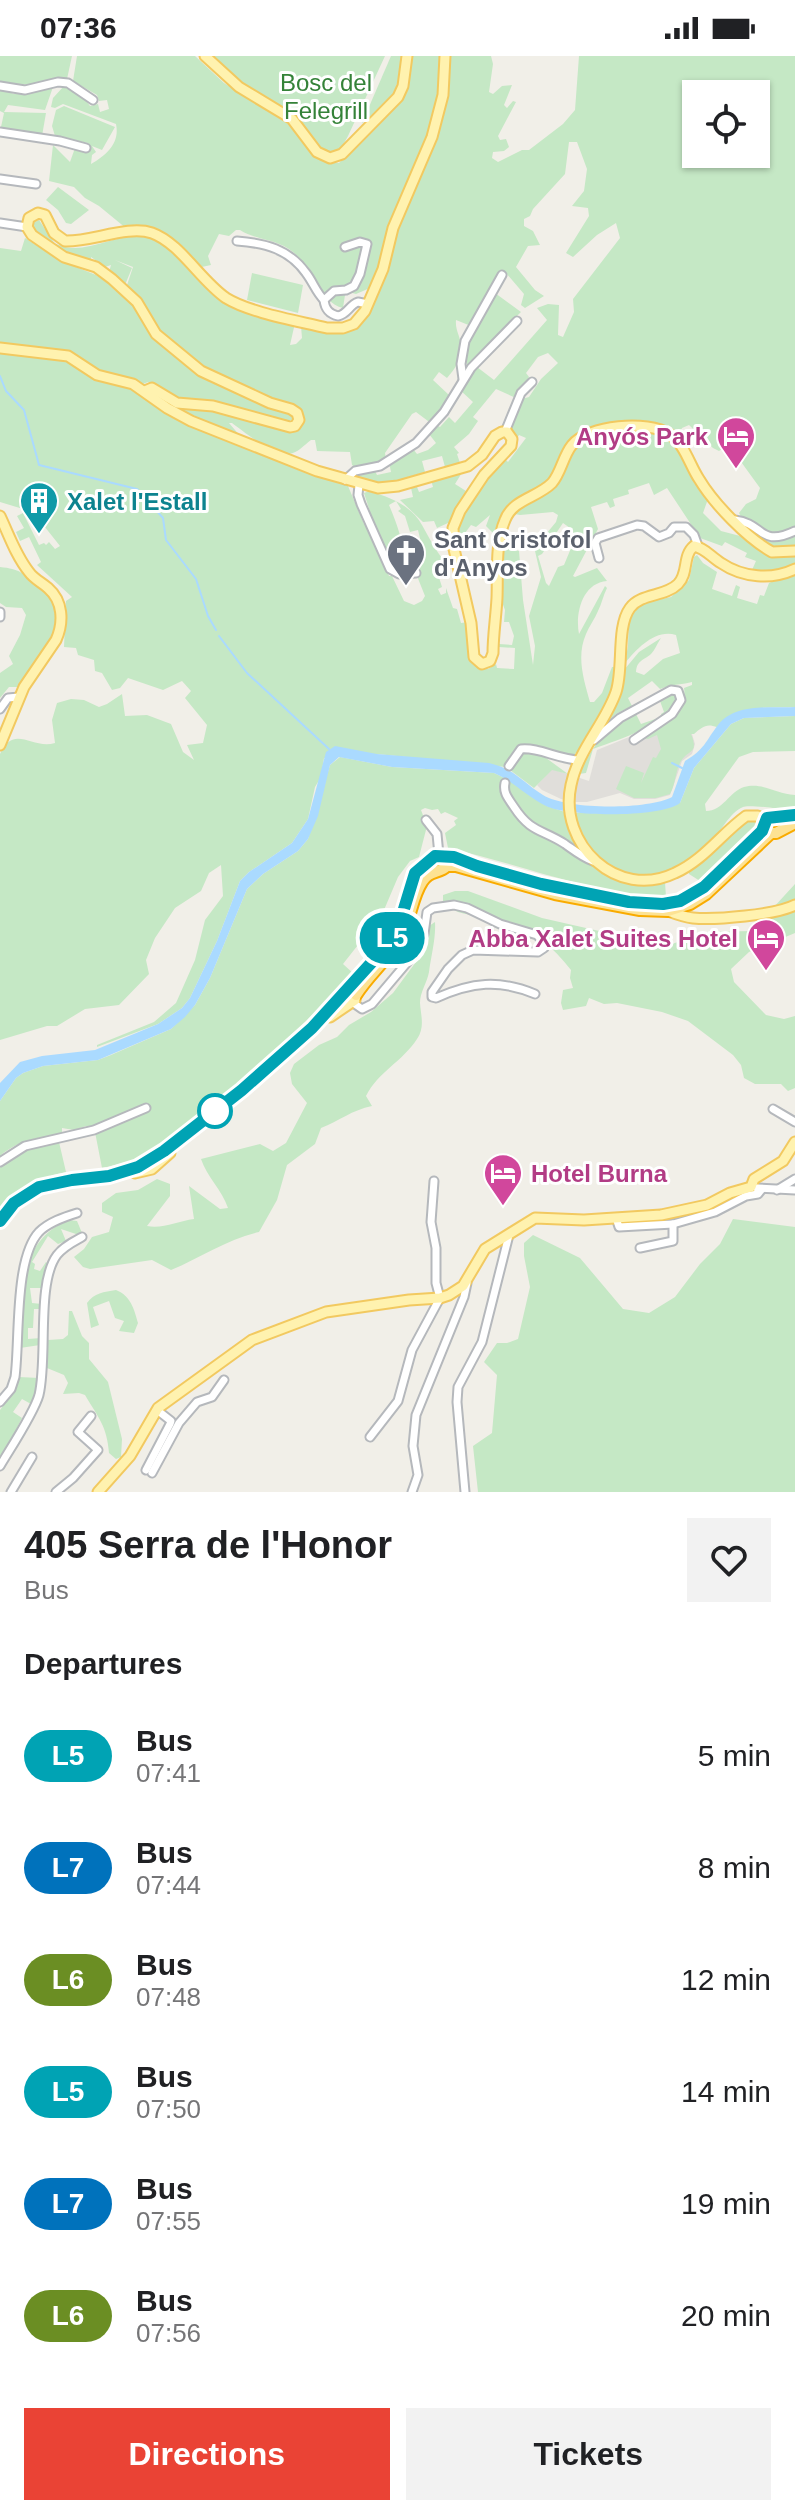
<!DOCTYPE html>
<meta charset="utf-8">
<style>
body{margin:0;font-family:Arial,sans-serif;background:#f2f2f2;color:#202124;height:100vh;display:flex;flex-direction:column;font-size:30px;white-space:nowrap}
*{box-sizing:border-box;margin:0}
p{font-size:26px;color:#757577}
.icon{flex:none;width:44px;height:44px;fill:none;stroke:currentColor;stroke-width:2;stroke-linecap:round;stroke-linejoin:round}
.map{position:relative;height:1436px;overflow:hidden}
.panel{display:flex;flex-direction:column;background:#fff;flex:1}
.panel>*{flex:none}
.badge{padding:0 16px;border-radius:26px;font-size:28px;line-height:52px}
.buttons{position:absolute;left:682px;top:24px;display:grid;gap:16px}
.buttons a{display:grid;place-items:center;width:88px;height:88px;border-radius:0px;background:#fff;box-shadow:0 2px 6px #0004;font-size:40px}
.map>.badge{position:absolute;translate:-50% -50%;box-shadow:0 0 0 4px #fff}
h2{padding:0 24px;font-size:30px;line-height:72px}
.round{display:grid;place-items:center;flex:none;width:84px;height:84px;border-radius:0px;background:#f2f2f2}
.overview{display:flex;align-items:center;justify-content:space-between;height:136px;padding:0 24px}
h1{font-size:38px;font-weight:700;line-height:60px}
.button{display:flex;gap:16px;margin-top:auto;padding:16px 24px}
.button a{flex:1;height:92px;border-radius:0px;background:#ea4335;color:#fff;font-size:32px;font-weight:700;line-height:92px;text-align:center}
.button a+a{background:#f2f2f2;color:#202124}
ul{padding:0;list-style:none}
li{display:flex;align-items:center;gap:24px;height:112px;padding:0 24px}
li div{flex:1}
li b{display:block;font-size:30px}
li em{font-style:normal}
li .badge{min-width:88px;font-weight:700;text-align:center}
.status{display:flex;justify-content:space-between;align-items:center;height:56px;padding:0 40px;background:#fff;direction:ltr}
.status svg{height:22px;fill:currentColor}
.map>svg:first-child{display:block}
.industrial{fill:#e0deda}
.green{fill:#c5e8c5;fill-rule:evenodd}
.water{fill:#aadaff}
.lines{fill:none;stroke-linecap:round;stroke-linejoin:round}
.stream{stroke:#aadaff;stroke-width:2}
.minor-casing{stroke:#b5b8bc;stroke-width:11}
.major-casing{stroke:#f2c960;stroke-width:13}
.highway-casing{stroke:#f9ab00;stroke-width:14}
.minor{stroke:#fff;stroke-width:7}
.major{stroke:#fff2af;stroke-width:9}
.highway{stroke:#fde293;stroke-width:10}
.line-casing{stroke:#fff;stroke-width:18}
.line{stroke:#00a3b4;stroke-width:12}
.stop-dot{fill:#fff;stroke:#00a3b4;stroke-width:4}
.labels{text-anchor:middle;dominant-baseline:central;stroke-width:6;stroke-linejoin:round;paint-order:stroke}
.park-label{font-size:24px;fill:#348238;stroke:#fff}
.hotel-label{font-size:24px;font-weight:bold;fill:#b23c85;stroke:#fff;text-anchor:end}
.culture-label{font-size:24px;font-weight:bold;fill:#0d838f;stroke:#fff;text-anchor:start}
.worship-label{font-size:24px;font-weight:bold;fill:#5b616d;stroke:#fff;text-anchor:start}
</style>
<div class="status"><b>07:36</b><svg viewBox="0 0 49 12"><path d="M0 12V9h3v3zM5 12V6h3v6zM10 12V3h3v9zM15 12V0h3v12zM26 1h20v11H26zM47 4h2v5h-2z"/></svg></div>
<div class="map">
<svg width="795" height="1436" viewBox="0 0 795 1436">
<rect width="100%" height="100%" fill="#f1efe8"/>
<path class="industrial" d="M669 656 692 678 695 688 692 698 682 705 670 739 655 743H634L620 737 587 746H573L561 743 542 734 537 729 552 713 589 725 597 694 639 677Z"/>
<g class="green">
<path d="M0 0H72L67 23C41 22 27 35 0 25Z"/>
<path d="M77 0H195L224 27 293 71 316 100 324 105 339 107 389 56 410 0H442L439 40 435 61 382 205 370 232 356 238 349 236 345 239 343 252C319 246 313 212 293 196 277 183 255 184 240 174H236L229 180 219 178 208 200 211 209 197 212 167 183 127 173 99 150 85 142 74 131 49 125 53 89 70 106 75 92 86 97 91 93 88 87 55 80 52 70 56 54 64 50 115 71 102 94 92 90 96 96 92 99 91 108C107 99 120 87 116 68L63 48 55 52 51 51 53 42 64 30C74 32 85 42 90 50L98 48 100 56 109 53 107 44 99 45 97 39 73 25Z"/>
<path d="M210 0H385L348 80 342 91 332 98 322 96 296 62 283 52 252 36Z"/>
<path d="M391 0H404C398 30 392 53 362 67Z"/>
<path d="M450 0H491L493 8 489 36 493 38 502 30 512 29 504 49 507 52 513 45 516 46 498 80 500 84 506 83 509 91 504 95 493 96 492 102 498 106 522 94H529L563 68 575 54 579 0H795V490C767 495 751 481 739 457L746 448 756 443 760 432 731 392 725 391 719 395 713 392 689 369 682 372 675 389 695 428 708 443 703 457 721 475 744 481 760 492 795 498V510L784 515 752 514 756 505 745 501 747 497 725 486 722 490 700 482 667 432 654 439 649 427 628 434 629 438 613 443 615 450 610 452 607 446 591 451 598 473 573 520 575 521 597 512 607 525C582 527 575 558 579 578L605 530 607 532C603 540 602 547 598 555 595 563 589 570 586 578 576 601 584 624 590 646H594L602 637 612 611H616L614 631 579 694 575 698 542 699 568 718 552 714 534 732 506 711 377 698 324 702 321 721 315 731 308 763 292 787 249 816 240 825 217 885 190 942 182 952 158 968 97 991V989L154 966 176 947 195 904 205 864 223 840 221 809 209 817 201 835 175 852 155 882 146 904 149 918 119 949 85 953 57 970H47L0 984V698C14 667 32 694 55 687L52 664 57 647 71 643 84 644 99 651 107 648 122 638 125 660 147 659 171 668 183 696 194 704 187 689 203 687 207 669 185 642 191 635 182 625 163 634 128 622 120 632 112 634 102 617 95 615 94 604 78 599 76 592 64 591 66 545 72 541 37 509 41 506 29 481 20 485 16 476 24 472 17 460 23 457 39 489 44 487 46 489 49 486 55 493 60 490 33 456 0 446V295L55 302 71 306 134 333 201 374 277 405 348 430 364 468 377 489 379 484 364 437 369 435C389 441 411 449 422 469 431 485 438 500 451 512L445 514 443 509 436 512 442 531 438 533 441 539 446 537V532L453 552 457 553 461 567 468 566 470 594 488 613 496 608 497 612 514 613 515 592 499 591V588L512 589 514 580 509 566H504L505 554 499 538 503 490 519 495 523 544 533 609 535 590 529 560 541 521 535 495 537 489 556 466 558 459 553 456 520 459 515 458 516 455 510 450 493 477 486 470 490 459 476 471 471 469 465 477 456 478 457 471 489 418 504 402 508 406 526 382 519 379 516 384 509 374 522 343 529 341 541 323 558 307 548 297 538 301 526 317 529 321 516 342 496 333 473 361 478 365 469 378 454 391 459 397 457 398 460 407 445 411 442 400 422 405 425 416C405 421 370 437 355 419L375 415 377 419 391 416 389 406 413 393 417 398 428 394 436 387 429 378 436 369 440 371 449 361 455 367 473 346 460 334 477 311 494 324 547 264 537 252 548 248 559 249 558 279 563 281 574 256 573 243 620 182 616 167 597 179 573 201 566 197 589 160 588 152 572 150 584 135 587 113 577 86H569L565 118 533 153 530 160 524 163V170L533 175 540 189 528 190 516 211 535 234 544 240 525 252 521 249 524 238 506 217 500 215 471 270 456 264C455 275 461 281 461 291 461 304 455 313 447 322L439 316 433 324 449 339 433 365H428L416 356 412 358 385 397 386 403 379 407 355 411 352 409 350 396 317 395 315 384H311C304 389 298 397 289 398 274 400 244 376 232 367H229L241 381 198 364 172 350 218 355 287 375 299 372 304 366 305 362 291 351C244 332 189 313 156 271 145 258 138 243 127 229L133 211 115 204 132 212 125 229 109 216 111 209 105 211 91 201V205L74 201 34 174 32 171 33 167 39 164 55 188C60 189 67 192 72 192 98 193 126 174 152 181 176 188 193 220 209 235 232 256 266 260 295 267L290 289 296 288 302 282 301 270 325 276H346L368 260 390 206 396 175 445 45ZM696 38H756V98H696ZM396 445 401 453 398 455 405 460 410 476 418 474 423 495 409 499 407 514H418L417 520 425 540 422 545 414 549 404 545 392 520H389L383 505 389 503 395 513 403 515C406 492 398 470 389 449ZM563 467 570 472 574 485 564 509 558 511 549 530 546 527 538 500 542 498Z"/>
<path d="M53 31 45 54 8 49 4 56 46 57 42 80 5 74 1 71 4 57 0 55V33L14 38Z"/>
<path d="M58 131 89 154 71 168 66 167 58 154 46 144Z"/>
<path d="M25 182 61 205 96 219 129 242 138 253 155 281 192 314 263 349 290 358 293 363 288 366 222 348 172 341 148 326 143 328 105 318 71 297 0 288V192L21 195Z"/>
<path d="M252 217 303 229 298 257 247 244Z"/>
<path d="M495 237 521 256 479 297 467 311C463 285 484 260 495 237Z"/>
<path d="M463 415 455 428 466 435 449 469 448 467 437 472 434 465 423 466 400 444 413 441 411 432 417 431 419 436 433 431 431 424Z"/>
<path d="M697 499 703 507 717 516 712 533 732 540 736 529 740 531 737 542 757 548 760 539 764 540 769 527 795 516V651C768 652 736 648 717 671 706 667 702 671 694 678H691C699 698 689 693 681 705 675 715 676 728 670 738L656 742H634L616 733 626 710 644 717 641 727 653 701 656 702 661 693 657 679 648 683 642 682C660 672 688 656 684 632L692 629V626C680 629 672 628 660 633L652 625 628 642 632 650 616 658 598 674 624 614 639 596 661 582C658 586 655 594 651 598 643 605 637 604 636 616L644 619 663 603 680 597 676 579C655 573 638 592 625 607L628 590 629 558 635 550 643 547 671 541 689 524 694 501Z"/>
<path d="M0 511C20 513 23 517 38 530 42 534 48 538 52 542 71 567 33 611 18 631H9L0 642V617L13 608 9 600 20 579 26 559 22 552 6 551 0 547Z"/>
<path d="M673 637H677L679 645C656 673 625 681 593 693L586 717 579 718C597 682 602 679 636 658L641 668 661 661V658L664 656 660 645Z"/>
<path d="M795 660V695L753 696 739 701 705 748 706 755C723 755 729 736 744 731 763 726 776 738 795 739V756C792 754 748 748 743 751 729 757 721 776 710 787 683 814 640 832 605 808 590 798 576 775 575 757L680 747 694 712 731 668 744 662Z"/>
<path d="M340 701 392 711 494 717 511 725 547 750 565 756C580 809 609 830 665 826L666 841C591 838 520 808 448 792L445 777 456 769 454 765 458 762 445 756 441 758 438 753 432 754 425 752 421 754 427 770 419 801 410 805 398 821 384 854 369 879 365 880 343 908 354 918C306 966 256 1013 203 1055 182 1072 162 1091 138 1102 126 1107 114 1109 102 1112L95 1076 86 1070 74 1074 62 1072V1078C40 1081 19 1084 1 1099L59 1086 66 1116C39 1122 18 1130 0 1151V1045L16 1022 23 1017 43 1010 98 1004 111 999 171 973 195 949 210 922 247 833 263 818 298 795 308 783 330 709Z"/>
<path d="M756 764 758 770 755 775 707 820 700 825 689 818V815L713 797 744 765Z"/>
<path d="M795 828V877L749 896 731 913 734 926 766 959 784 963 795 960V1032L788 1035 781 1028H755L744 1022 741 1009 733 999 688 965 662 956 617 947 604 948 589 942 586 950 563 954 561 947 563 934 573 932 570 922 571 914C549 885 525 869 489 862 472 858 456 860 443 846V839L455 835H468L542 862 630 882 652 889 666 890 707 876 752 875Z"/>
<path d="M435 866C436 883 431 900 429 916 427 927 420 936 420 947 421 961 425 971 417 983 403 1005 378 1016 366 1040L372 1050C352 1054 339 1065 321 1072L315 1088 287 1109 277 1144 259 1176C228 1183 200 1202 171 1214L152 1204 90 1213 83 1211 74 1201 84 1193 92 1181 109 1176 113 1161 102 1156V1147L116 1137 138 1134 157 1123 170 1128V1140L147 1170C163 1173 178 1165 194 1163L189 1130 220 1153 228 1152C222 1134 207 1121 201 1103L260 1088 273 1095 286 1087 307 1047 292 1028 290 1017 294 1008 319 989 337 981 349 969 371 956 393 937 424 895 429 870Z"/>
<path d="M733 1163 795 1171V1436H478L473 1390 492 1377 497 1319 484 1306 497 1287H507L518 1283 530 1231 524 1200V1187L533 1179 580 1202 623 1253 649 1257 675 1241 700 1208 720 1188Z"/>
<path d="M69 1164 77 1165 82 1177 79 1179 61 1173 66 1185 58 1188 48 1180 32 1206 35 1208 34 1213 40 1215 46 1206 48 1208 42 1232H30L32 1247 42 1248 41 1253H34L33 1272H28V1283L41 1282 40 1289 20 1292C23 1243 15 1186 69 1164Z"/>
<path d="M116 1234C131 1240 134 1253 138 1267L134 1277 119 1275 124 1265 115 1262 109 1245 93 1251 99 1269 91 1272 87 1247C94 1237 104 1236 116 1234Z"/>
<path d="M69 1255H72L82 1280 89 1287V1303L108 1326 122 1383 121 1401 116 1403 109 1397C107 1370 98 1361 85 1339L79 1337 63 1338 68 1327 64 1319 47 1312 48 1284 63 1283 68 1279Z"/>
<path d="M19 1321 39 1322 36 1337 31 1348 22 1343 13 1356 22 1362 0 1405V1354L14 1335Z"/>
</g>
<path class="water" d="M795 651V660L744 662 731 668 694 712 680 747C661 762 568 761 546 750 527 741 513 725 494 717L392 711 339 701 330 709 318 760 308 783 298 795 263 818 247 833 210 922 195 949 185 961 171 973 98 1004 43 1010 23 1017 16 1022 0 1045V1027L20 1006 42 1000 95 994 158 968 182 952 190 942 217 885 240 825 249 816 292 787 308 763 326 696 335 690 377 698 489 707C515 713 522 726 543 739 567 754 647 754 672 741L685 705C705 693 705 686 718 669 735 647 770 652 795 651Z"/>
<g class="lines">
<g class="stream">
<path d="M0 320 6 335 24 354 39 409 137 433 163 462 166 484 196 523 208 560 216 574"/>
<path d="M219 580 247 617 329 693"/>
<path d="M672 707 682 712"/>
</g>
<g class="minor-casing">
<g id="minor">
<path d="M0 30 25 34 58 26 68 27 93 44"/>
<path d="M0 76 60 85 86 92"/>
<path d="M0 123 36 128"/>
<path d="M0 167 27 171"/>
<path d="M237 185C265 187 289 193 306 217 313 226 316 236 324 244"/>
<path d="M345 191 360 186 367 188 360 218 354 230 346 234 334 235 324 244C325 253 329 258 338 260 348 258 349 249 358 246L368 248"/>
<path d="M463 323 461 308 465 285 502 219"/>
<path d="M505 376 521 337 532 326"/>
<path d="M345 424 355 415 380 410 416 387 444 356 471 312 517 265"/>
<path d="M359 429 358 439 361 448 390 513 399 518 416 517"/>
<path d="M735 464C764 467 759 492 795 475"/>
<path d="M599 502 595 487 598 482 637 469 644 470 659 481 669 477 674 471H686L694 479 698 490"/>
<path d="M0 556V561"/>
<path d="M0 653 8 642 19 641"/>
<path d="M594 684 620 662 671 634 678 635 681 644 672 658 634 684"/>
<path d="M509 710 521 693C539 691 559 704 580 704"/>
<path d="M505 727C503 737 508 742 514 751 531 777 542 773 565 788 575 795 582 801 593 805"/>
<path d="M426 764 437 778 439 799"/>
<path d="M352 946 362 953 372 948 416 896 424 878 427 856 433 852 454 849 467 852 500 868 537 879 544 887V892L538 896 473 894 462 899 448 913 432 936V941L436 942C472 926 499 923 535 938"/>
<path d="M773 1053 795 1066"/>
<path d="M0 1106 25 1090 94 1074 146 1052"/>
<path d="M757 1132 795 1134"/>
<path d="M777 1134 795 1123"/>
<path d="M616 1162 619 1171 673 1168 715 1156 746 1140 758 1138 762 1133"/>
<path d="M640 1192 673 1185V1168"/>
<path d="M0 1346 11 1333 15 1321C20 1284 14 1203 39 1176 49 1166 64 1161 77 1157"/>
<path d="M370 1381 398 1345 412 1294 440 1242 436 1227V1192L431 1166 434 1125"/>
<path d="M0 1410C10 1393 34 1357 39 1339 48 1302 36 1227 57 1199 64 1190 73 1186 82 1181"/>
<path d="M146 1414 170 1368 171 1365 157 1354"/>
<path d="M152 1417 179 1367 197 1346 212 1341 224 1324"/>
<path d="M11 1436 32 1401"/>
<path d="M56 1436 73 1422 98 1394 78 1376 91 1360"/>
<path d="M412 1436 418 1419 413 1390 416 1359 464 1241 467 1227"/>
<path d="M465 1436 457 1346 458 1331 482 1286 509 1179"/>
</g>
</g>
<g class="major-casing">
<g id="major">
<path d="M205 0 239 31 292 63 317 96 330 102 342 98 398 41 403 30 407 0"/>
<path d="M0 292 68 300 97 319 133 328 167 352 191 365 317 415 378 432 398 430 468 410 482 399 495 380 502 376H507L512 383 511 390 484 419 460 455 453 472 454 493 471 567 474 601 482 608 490 605 493 597C493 579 496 561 497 542 498 517 495 487 505 464 513 443 537 442 552 427 561 417 563 400 572 389 588 369 648 364 669 378 685 388 689 408 699 423 714 448 747 482 772 496L795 495"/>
<path d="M145 335 152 332 177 347 213 350 290 371 295 370 299 364 297 357 291 353 270 347 201 315 156 278 137 246 112 223 96 211 64 201 32 179 27 171 29 162 38 157 45 159 54 177 65 185C91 186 128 169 152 177 180 187 201 225 226 242 250 257 299 265 327 272H343L354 268 365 255 383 213 393 172 432 81 443 39 445 0"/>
<path d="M0 460C9 479 16 500 29 516 34 523 41 526 48 532 63 545 64 566 56 584L24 631 0 689"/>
<path d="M764 768 758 760H746C721 778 704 804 675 817 617 845 558 788 571 729 578 694 605 668 616 636 624 612 616 571 630 552 641 537 665 541 678 528 689 517 682 500 694 490 705 492 711 501 721 507 743 522 772 524 795 513"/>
<path d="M668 855C676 858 684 861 693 862 715 864 776 859 795 849"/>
<path d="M330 961 355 944 356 939 353 934"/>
<path d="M135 1117 152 1113 170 1097"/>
<path d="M0 1165 14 1147 39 1131 62 1125 123 1117 138 1111 164 1095 285 997 327 956 345 935 350 933 393 879 408 840"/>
<path d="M98 1436 130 1400 158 1352 252 1284 326 1256 409 1244 440 1242 449 1239 463 1230 485 1193 535 1162 584 1164 661 1159 707 1149 730 1137 751 1131 754 1123 783 1105 795 1086"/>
</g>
</g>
<g class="highway-casing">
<g id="highway">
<path d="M766 774 764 768 769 761 795 759"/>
<path d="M742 796 765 772"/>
<path d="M514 821 616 843"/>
<path d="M408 840C422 792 439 795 480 811"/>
<path d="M652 848 680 845 704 831"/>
<path d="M356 939C370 917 390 902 402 879 411 862 412 841 422 826 429 814 439 818 447 810H456L555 838 640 854 668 855 690 848 706 838 771 777H776L795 767"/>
</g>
</g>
<use href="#minor" class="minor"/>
<use href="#major" class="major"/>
<use href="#highway" class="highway"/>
</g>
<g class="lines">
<g class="line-casing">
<path id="line" d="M0 1165 14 1147 39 1131 72 1124 109 1120 138 1111 164 1095 242 1034 312 972 383 894 400 866 415 817 435 800 454 801 477 810 541 828 629 846 663 848 680 845 704 831 762 775 767 762 795 759"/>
</g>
<use href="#line" class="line"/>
</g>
<defs>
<g id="hotel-pin" transform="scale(2)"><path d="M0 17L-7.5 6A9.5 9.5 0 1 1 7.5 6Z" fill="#d1479c" stroke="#fff"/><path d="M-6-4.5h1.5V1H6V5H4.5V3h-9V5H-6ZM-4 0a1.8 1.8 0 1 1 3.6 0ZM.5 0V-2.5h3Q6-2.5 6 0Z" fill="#fff"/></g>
<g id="building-pin" transform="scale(2)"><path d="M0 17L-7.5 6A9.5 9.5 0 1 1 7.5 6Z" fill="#0f9aa8" stroke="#fff"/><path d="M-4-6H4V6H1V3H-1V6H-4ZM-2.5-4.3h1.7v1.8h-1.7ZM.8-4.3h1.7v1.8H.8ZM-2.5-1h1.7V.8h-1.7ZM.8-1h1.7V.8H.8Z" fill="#fff"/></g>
<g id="church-pin" transform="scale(2)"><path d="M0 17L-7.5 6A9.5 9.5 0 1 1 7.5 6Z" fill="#6b7280" stroke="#fff"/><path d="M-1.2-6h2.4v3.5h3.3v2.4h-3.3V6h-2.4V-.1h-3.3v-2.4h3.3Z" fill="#fff"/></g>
</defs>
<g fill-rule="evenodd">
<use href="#hotel-pin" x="736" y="380"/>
<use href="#building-pin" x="39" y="445"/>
<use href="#church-pin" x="406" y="497"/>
<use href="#hotel-pin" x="766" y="882"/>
<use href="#hotel-pin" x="503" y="1117"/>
</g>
<circle class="stop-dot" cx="215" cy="1055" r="16"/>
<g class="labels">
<g class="park-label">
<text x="326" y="26">Bosc del<tspan x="326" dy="28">Felegrill</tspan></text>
</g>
<g class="hotel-label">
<text x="708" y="380">Anyós Park</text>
<text x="738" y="882">Abba Xalet Suites Hotel</text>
<text x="531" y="1117" text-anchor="start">Hotel Burna</text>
</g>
<g class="culture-label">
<text x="67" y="445">Xalet l'Estall</text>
</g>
<g class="worship-label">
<text x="434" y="483">Sant Cristofol<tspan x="434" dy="28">d'Anyos</tspan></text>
</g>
</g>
</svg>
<div class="buttons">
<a><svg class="icon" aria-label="locate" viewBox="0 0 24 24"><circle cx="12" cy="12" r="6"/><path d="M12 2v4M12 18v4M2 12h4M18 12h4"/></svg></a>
</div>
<b class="badge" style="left:392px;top:882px;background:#00a3b4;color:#fff">L5</b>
</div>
<section class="panel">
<div class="overview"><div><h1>405 Serra de l'Honor</h1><p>Bus</p></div><a class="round"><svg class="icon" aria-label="heart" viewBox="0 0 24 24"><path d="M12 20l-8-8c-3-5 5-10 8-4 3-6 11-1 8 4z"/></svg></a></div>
<h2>Departures</h2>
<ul>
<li><span class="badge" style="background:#00a3b4;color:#fff">L5</span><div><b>Bus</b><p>07:41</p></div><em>5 min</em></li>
<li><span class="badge" style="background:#0072bc;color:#fff">L7</span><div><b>Bus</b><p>07:44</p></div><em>8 min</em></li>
<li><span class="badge" style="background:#6b8e23;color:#fff">L6</span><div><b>Bus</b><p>07:48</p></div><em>12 min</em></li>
<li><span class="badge" style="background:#00a3b4;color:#fff">L5</span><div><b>Bus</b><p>07:50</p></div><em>14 min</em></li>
<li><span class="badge" style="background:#0072bc;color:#fff">L7</span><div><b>Bus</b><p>07:55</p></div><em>19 min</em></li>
<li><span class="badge" style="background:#6b8e23;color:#fff">L6</span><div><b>Bus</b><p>07:56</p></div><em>20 min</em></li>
</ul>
<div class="button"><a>Directions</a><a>Tickets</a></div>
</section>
